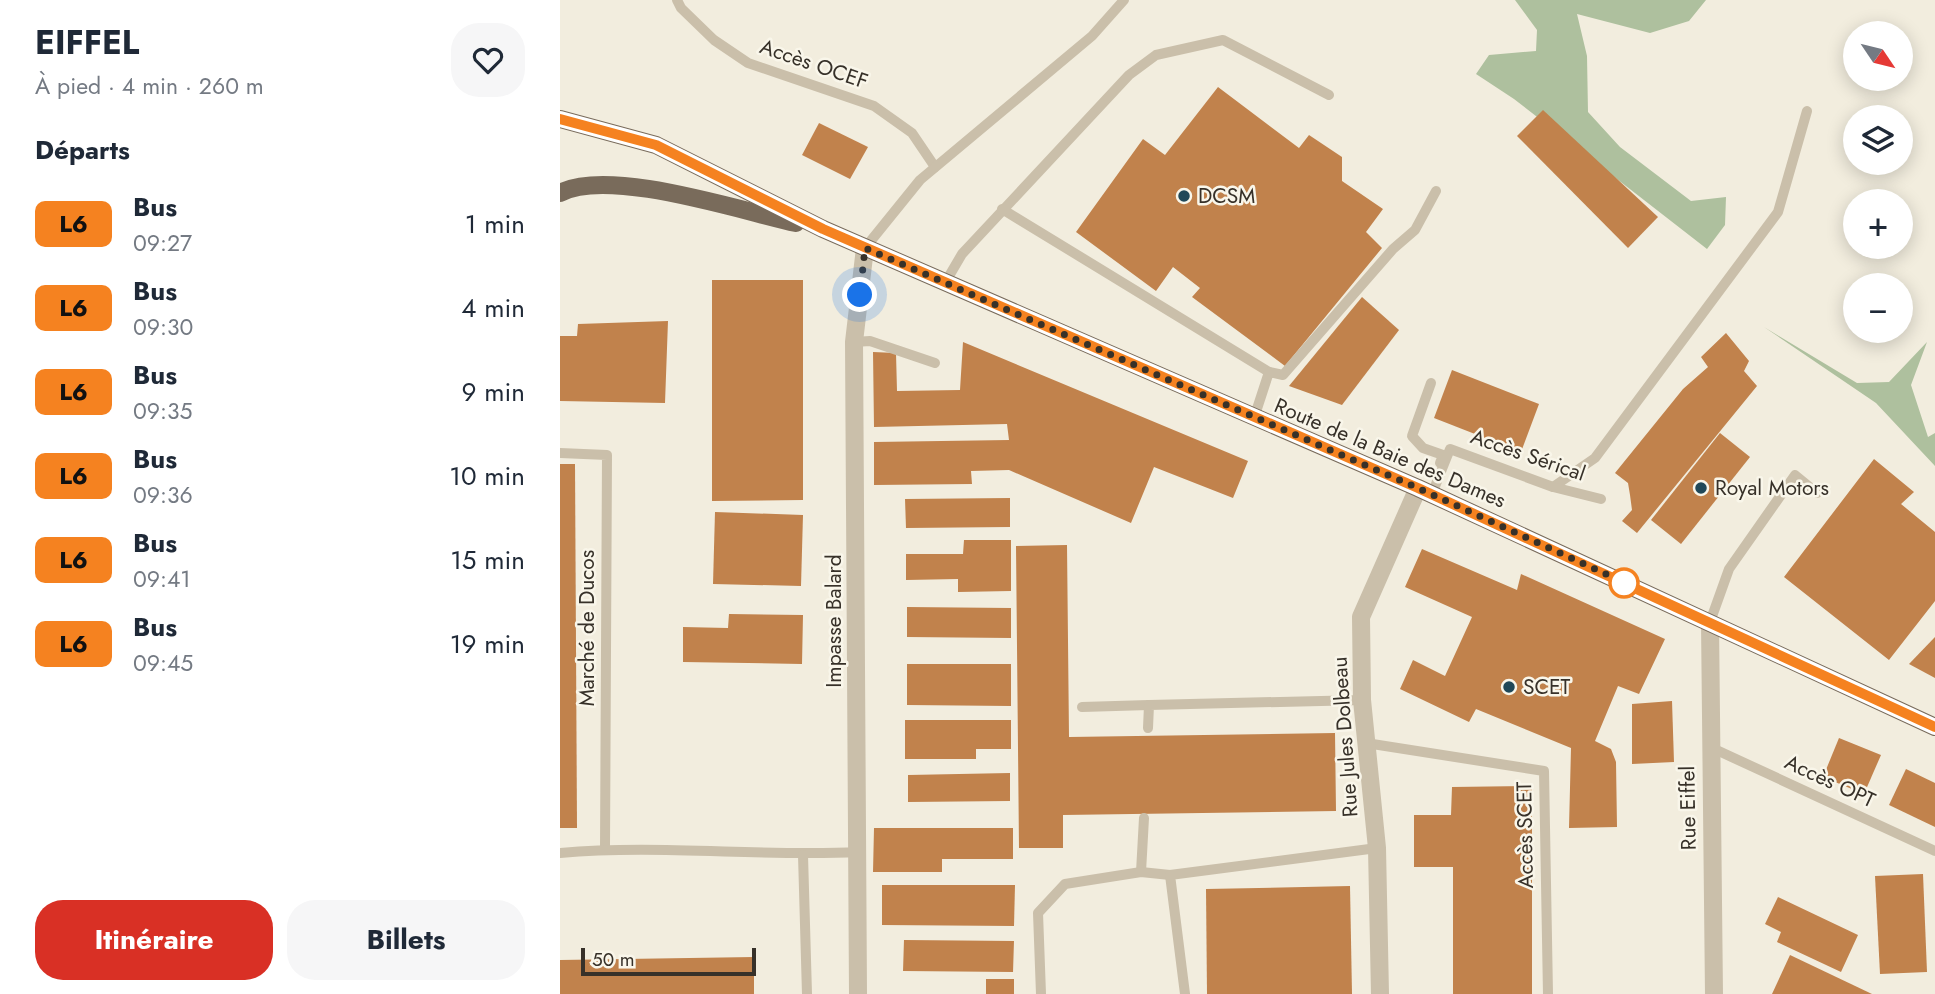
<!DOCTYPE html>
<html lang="fr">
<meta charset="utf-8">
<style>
body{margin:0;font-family:Jost,sans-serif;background:#f6f6f7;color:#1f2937;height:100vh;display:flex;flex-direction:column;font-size:26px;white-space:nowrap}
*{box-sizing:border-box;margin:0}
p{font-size:23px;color:#747a83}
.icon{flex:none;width:38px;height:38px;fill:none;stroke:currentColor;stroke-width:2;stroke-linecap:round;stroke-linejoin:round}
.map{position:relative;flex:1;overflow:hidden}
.details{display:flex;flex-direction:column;background:#fff;width:560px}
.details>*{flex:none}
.badge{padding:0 14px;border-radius:10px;font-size:24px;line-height:46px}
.needle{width:46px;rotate:125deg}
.tools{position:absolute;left:1283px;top:21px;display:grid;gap:14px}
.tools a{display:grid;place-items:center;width:70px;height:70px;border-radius:50%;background:#fff;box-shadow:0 4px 18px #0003;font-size:35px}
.scale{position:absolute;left:21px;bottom:18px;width:175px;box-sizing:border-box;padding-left:7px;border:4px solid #373129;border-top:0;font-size:19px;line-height:24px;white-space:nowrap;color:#373129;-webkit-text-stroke:5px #f9f6ea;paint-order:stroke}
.you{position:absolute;width:35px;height:35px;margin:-18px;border:5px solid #fff;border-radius:50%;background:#1a73e8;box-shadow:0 0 0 10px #1a73e833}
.map>.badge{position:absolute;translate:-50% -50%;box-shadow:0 0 0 4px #fff}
h2{padding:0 35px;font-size:26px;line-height:63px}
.round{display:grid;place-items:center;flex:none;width:74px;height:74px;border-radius:28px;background:#f6f6f7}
.overview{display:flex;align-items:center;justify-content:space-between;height:119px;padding:0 35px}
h1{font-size:33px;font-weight:700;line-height:52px}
.button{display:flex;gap:14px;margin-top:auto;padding:14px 35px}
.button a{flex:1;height:80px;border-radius:28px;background:#d93025;color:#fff;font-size:28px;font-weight:700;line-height:80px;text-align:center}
.button a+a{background:#f6f6f7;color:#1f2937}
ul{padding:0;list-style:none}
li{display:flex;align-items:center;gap:21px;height:84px;padding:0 35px}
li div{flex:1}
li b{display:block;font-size:26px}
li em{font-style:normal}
li .badge{min-width:77px;font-weight:700;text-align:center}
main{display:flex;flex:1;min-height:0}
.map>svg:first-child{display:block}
.green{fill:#aec09e}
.building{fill:#c1824c}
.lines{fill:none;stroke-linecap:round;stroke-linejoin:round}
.lane{stroke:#cabfaa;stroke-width:10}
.street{stroke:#cabfaa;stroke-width:18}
.primary{stroke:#796b5b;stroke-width:18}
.line-casing{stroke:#fff;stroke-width:16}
.line{stroke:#f58220;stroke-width:10}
.walk{stroke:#373129;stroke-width:7;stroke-dasharray:0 12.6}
.poi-dot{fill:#204858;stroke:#f9f6ea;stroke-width:2.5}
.stop-dot{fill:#fff;stroke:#f58220;stroke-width:3.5}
.labels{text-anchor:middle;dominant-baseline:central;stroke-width:5;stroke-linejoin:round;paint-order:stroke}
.street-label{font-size:21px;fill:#373129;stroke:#f9f6ea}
.poi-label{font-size:21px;fill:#373129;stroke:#f9f6ea;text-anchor:start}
</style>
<main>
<section class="details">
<div class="overview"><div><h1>EIFFEL</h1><p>À pied · 4 min · 260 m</p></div><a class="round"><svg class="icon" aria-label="heart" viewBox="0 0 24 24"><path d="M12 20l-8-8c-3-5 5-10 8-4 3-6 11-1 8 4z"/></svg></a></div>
<h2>Départs</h2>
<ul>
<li><span class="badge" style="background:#f58220;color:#111">L6</span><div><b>Bus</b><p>09:27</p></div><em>1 min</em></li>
<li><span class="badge" style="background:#f58220;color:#111">L6</span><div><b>Bus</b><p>09:30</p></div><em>4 min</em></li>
<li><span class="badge" style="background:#f58220;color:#111">L6</span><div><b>Bus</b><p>09:35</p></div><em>9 min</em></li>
<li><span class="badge" style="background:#f58220;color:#111">L6</span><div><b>Bus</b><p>09:36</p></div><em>10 min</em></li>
<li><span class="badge" style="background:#f58220;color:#111">L6</span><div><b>Bus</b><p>09:41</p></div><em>15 min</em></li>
<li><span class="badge" style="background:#f58220;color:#111">L6</span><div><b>Bus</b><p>09:45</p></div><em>19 min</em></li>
</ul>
<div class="button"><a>Itinéraire</a><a>Billets</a></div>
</section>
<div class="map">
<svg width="1375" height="994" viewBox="0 0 1375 994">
<rect width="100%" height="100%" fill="#f2edde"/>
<g class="green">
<path d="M955 0H1146L1129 21 1090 33 1017 14 1027 56 1028 112 1060 147 1131 201 1166 197 1165 225 1147 249 954 99 916 74 929 55 976 51 977 30Z"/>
<path d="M1204 327 1297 383 1329 382 1367 342 1351 385 1368 437 1375 433V466L1316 403Z"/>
</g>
<g class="building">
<path d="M658 87 739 148 749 135 782 157V181L823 209 806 232 822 248 725 366 632 297 640 288 613 267 596 291 516 232 583 139 605 155Z"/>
<path d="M983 110 1098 217 1068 248 957 136Z"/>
<path d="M259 123 308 147 290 179 242 155Z"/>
<path d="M152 280H243V500L152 501Z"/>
<path d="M802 297 839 330 782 405 729 386Z"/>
<path d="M108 321 105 403 0 401V336H17L18 324Z"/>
<path d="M1166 333 1189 361 1184 371 1197 386 1077 533 1062 521 1072 510 1070 495 1068 483 1055 473 1123 389 1148 367 1141 357Z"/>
<path d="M403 342 688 461 673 498 594 467 571 523 449 470 411 471 412 484 314 485V442L449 440 447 424 314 427 313 352 336 353 337 391 400 390Z"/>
<path d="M892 370 979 404 961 452 874 418Z"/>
<path d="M1160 433 1190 457 1121 544 1091 520Z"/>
<path d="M1314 459 1354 492 1341 504 1375 532V601L1329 660 1224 577Z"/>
<path d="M0 464H15L17 828H0Z"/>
<path d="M450 498V527L346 528 345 499Z"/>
<path d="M155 512 243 515 241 586 153 584Z"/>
<path d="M404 540H451V591L398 592V579L346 580V554H403Z"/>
<path d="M507 545 509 737 775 733 776 811 503 815V848H459L456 546Z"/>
<path d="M862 549 957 590 961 574 1105 639 1079 694 1058 686 1035 741 1051 749 1056 762 1057 827 1009 828 1011 748 916 709 909 722 840 689 853 660 885 676 912 617 845 587Z"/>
<path d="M347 607 451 608V638L347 637Z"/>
<path d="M169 614 243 615 242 664 123 662V627L168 628Z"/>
<path d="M1375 637V678L1349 664Z"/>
<path d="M347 664H451V706L347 705Z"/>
<path d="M1112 701 1114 762 1072 764V704Z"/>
<path d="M345 720H451V749H416V759H345Z"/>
<path d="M1279 738 1321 755 1304 794 1263 777Z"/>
<path d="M1346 769 1375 783V827L1329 805Z"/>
<path d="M450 773V801L348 802V775Z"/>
<path d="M972 786V994H893V867H854V815H891L892 787Z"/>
<path d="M314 828H453V859H382V872H313Z"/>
<path d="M1363 874 1367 972 1320 974 1315 876Z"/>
<path d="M322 885H455L454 926 322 925Z"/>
<path d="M790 886 792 994H647L646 889Z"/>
<path d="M1218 897 1298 935 1281 972 1217 942 1221 932 1205 924Z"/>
<path d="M344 940 454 941 453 972 343 971Z"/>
<path d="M1230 955 1312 994H1212Z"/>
<path d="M194 957V994H0V960Z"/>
<rect x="426" y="979" width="28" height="15"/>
</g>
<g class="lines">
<g class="lane">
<path d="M117 0 121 8 154 40 188 63 314 106 352 133 375 167"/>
<path d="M442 209 709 372"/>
<path d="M305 248 360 180 532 36 564 0"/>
<path d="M385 283 402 254 569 75 596 55 663 40 769 95"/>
<path d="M294 342 310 341 375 363"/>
<path d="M871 383 852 436 863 448 883 455 880 463"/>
<path d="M694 418 709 372 723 375 833 249 855 230 876 191"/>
<path d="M0 453 47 455 45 848"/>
<path d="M993 487 1035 458 1218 212 1247 111"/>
<path d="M872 494 890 449 993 487 1041 499"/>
<path d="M1150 622 1169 569 1235 475 1257 493"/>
<path d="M522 707 589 705"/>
<path d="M588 728 589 705 802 700"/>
<path d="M806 743 984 771 988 994"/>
<path d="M1150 747 1375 851"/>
<path d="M0 853C99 844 199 857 298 852"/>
<path d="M243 855 247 994"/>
<path d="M581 872 584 818"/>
<path d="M481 994 478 913 505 884 581 872 610 875"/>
<path d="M625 994 610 875 817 848"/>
</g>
<g class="street">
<path d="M1150 622 1154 994"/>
<path d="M298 994 294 342 305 248"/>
<path d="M820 994 817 848 802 700 801 617 858 488"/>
</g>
<g class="primary">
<path d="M0 119 96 145 263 229 858 488 1375 727"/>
<path d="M0 193C48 167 181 211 236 223"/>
</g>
</g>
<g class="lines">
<g class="line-casing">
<path id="line" d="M0 119 96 145 263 229 858 488 1375 727"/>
</g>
<use href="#line" class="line"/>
<path class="walk" d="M300 295 305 248 858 488 1074 587 1064 583"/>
</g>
<g class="poi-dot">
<circle cx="624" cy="196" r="7"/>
<circle cx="1141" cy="488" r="7"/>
<circle cx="949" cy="687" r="7"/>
</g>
<circle class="stop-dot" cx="1064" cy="583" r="14"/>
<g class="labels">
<g class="street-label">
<text transform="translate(254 64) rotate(19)">Accès OCEF</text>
<text transform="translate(830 453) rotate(23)">Route de la Baie des Dames</text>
<text transform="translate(968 455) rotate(19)">Accès Sérical</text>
<text transform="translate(274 621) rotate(-90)">Impasse Balard</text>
<text transform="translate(27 628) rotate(-90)">Marché de Ducos</text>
<text transform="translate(785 737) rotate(-94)">Rue Jules Dolbeau</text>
<text transform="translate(1270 781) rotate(25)">Accès OPT</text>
<text transform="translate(1128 808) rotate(-91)">Rue Eiffel</text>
<text transform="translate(965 835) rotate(-91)">Accès SCET</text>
</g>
<g class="poi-label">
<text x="638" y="196">DCSM</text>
<text x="1155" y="488">Royal Motors</text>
<text x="963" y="687">SCET</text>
</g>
</g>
</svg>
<div class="tools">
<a><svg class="needle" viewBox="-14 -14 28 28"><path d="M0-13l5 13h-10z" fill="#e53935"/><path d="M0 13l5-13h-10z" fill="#747a83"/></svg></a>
<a><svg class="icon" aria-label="layers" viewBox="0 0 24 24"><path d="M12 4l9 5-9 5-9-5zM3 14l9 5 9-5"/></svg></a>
<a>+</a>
<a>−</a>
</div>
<div class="scale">50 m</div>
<div class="you" style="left:300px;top:295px"></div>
</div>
</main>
